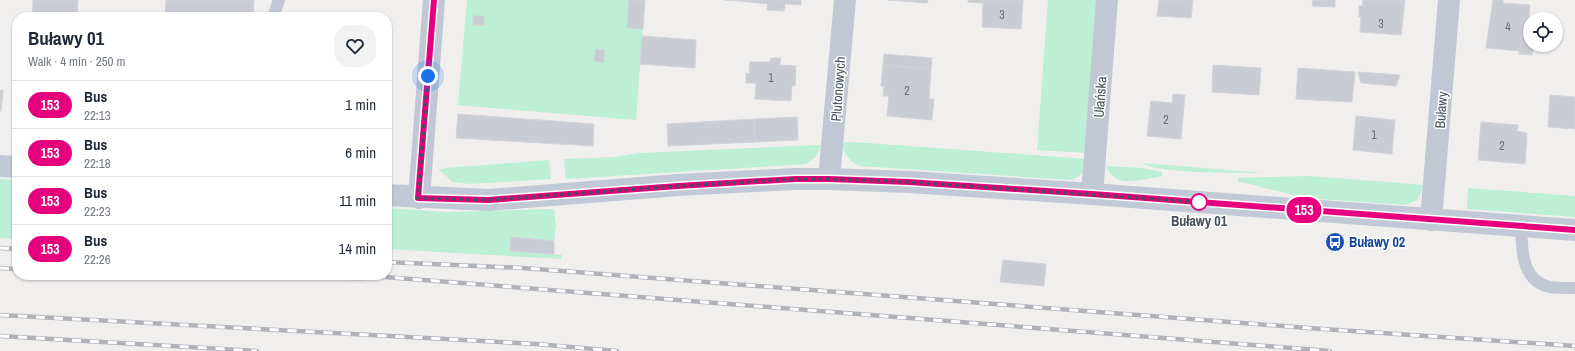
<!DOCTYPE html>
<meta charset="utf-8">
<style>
body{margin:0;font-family:"Archivo Narrow",sans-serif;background:#f2f2f3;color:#1f2937;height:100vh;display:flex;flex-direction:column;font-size:15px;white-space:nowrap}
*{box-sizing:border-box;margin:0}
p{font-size:13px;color:#747a83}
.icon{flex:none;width:22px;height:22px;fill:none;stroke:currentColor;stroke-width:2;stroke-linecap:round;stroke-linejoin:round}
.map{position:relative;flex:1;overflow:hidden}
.details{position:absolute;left:12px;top:12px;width:380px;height:268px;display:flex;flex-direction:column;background:#fff;border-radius:16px;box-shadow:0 1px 3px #0004}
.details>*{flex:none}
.badge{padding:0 8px;border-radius:13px;font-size:14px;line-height:26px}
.controls{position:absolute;left:1523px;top:12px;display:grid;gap:8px}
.controls a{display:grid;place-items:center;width:40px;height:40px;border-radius:50%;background:#fff;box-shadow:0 1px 3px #0004;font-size:20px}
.you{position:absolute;width:20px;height:20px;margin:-10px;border:3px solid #fff;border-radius:50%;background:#1a73e8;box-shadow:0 0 0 6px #1a73e833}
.map>.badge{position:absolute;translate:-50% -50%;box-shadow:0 0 0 2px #fff}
.round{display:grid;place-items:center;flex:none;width:42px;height:42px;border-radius:16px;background:#f2f2f3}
.head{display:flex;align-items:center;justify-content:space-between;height:68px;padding:0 16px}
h1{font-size:19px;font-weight:800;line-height:30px}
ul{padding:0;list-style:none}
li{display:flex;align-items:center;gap:12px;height:48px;padding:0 16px;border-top:1px solid #e0e1e3}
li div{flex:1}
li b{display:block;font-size:15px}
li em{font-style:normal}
li .badge{min-width:44px;font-weight:700;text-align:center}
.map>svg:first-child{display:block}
.green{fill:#bcefd6}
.building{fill:#caccd4;stroke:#d2d3da}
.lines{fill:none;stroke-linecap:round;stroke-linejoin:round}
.lane{stroke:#c1c8d3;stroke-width:12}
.street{stroke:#c1c8d3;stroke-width:22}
.secondary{stroke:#c1c9d7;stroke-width:22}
.rail-casing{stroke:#b0b2b9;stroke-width:4.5}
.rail{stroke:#fff;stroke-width:3;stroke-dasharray:9;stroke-linecap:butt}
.line-casing{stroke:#fff;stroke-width:9}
.line{stroke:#e6007e;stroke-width:6}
.walk{stroke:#464f5b;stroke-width:4;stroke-dasharray:0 7.2}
.stop-dot{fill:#fff;stroke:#e6007e;stroke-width:2}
.labels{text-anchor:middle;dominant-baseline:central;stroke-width:3;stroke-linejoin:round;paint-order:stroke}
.number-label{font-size:12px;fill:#676e79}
.street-label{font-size:14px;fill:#464f5b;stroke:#fff}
.stop-label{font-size:14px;font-weight:bold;fill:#464f5b;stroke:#fff}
.transit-label{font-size:14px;font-weight:bold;fill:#164399;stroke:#fff;text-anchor:start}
</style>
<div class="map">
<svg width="1575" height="351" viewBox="0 0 1575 351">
<rect width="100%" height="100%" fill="#f1eeee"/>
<g class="green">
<path d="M467 0H645L636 120 458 105Z"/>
<path d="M1048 0H1098L1087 153 1037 150Z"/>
<path d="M853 142 1087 159C1084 171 1082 177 1070 180L860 166C849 162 844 154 842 143Z"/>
<path d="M821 145 816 157 806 164 566 179 564 159 615 157 640 153Z"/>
<path d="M549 160 551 179 470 184 453 182 439 170 446 168Z"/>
<path d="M1143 163 1263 173C1242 173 1155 174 1143 163Z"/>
<path d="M1107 166 1143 168 1162 172V176C1143 179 1113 190 1107 166Z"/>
<path d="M1309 176 1425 185 1417 200 1405 205 1304 198 1238 181V178Z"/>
<path d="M0 179 17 180V239L0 238Z"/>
<path d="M1468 188 1575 196V217L1467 209Z"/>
<path d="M387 208 446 212 554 209 556 225 554 241 511 238 510 251 562 255 561 259 387 249Z"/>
</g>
<g class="building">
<path d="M33 0H78L77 17H32Z"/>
<path d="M166 0H254L253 17H165Z"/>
<path d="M629 0H645L643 29 627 28Z"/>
<path d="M724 0H751L750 2Z"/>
<path d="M751 0H801V5L785 4 784 11 767 10 768 4 750 2Z"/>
<path d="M888 0H928L927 3Z"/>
<path d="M968 0H1023L1021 29 982 27 983 3 968 2Z"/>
<path d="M1159 0H1193L1191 18 1157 16Z"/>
<path d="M1313 0H1335V7L1312 6Z"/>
<path d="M1363 0H1405L1401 35 1360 32 1361 17H1359V6H1362Z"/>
<path d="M1493 0H1503V3L1530 5 1528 36 1530 37V45H1533L1532 55 1519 54 1520 51 1486 48Z"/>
<rect x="473" y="16" width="11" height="9"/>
<path d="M642 36 696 40 695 68 640 64Z"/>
<path d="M596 49 605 50 603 63 594 61Z"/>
<path d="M884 54 932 58 931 69 883 65Z"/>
<path d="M771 58H781L780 65 796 66 795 86 792 85 791 101 755 99 756 83H746V73L749 74 750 62H770Z"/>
<path d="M883 65 931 69 929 99H934L932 120 887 116 889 96H883L884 87 881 86Z"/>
<path d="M1213 65 1261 68 1259 95 1212 92Z"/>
<path d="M1298 68 1355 72 1352 102 1296 99Z"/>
<path d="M1358 72 1400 75 1396 86 1361 83Z"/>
<path d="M0 90H3L1 111H0Z"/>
<path d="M1173 94 1185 95 1181 139 1147 136 1151 101 1172 103Z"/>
<path d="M1550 95 1575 97V129L1548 127Z"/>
<path d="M458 114 594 124 593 146 456 138Z"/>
<path d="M1356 116 1395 120 1392 154 1353 150Z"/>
<path d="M797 117 798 140 755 142 754 119Z"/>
<path d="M754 119 755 142 668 146 667 124Z"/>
<path d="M1481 122 1518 125 1517 131 1527 133 1525 164 1478 160Z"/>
<path d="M511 237 554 241V254L510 251Z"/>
<path d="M1003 260 1046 264 1044 286 1000 282Z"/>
</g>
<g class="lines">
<g class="lane">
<path d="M273 17 279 0"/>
<path d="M1521 226C1522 249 1521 281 1550 287 1558 288 1567 288 1575 288"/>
</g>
<g class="street">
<path d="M829 179 845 0"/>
<path d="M1092 194 1107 0"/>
<path d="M419 198 434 0"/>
<path d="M1431 220 1449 0"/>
</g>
<g class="secondary">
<path d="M0 166 17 167"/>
<path d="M387 195 488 200 678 185 795 179H829L909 182 1092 194 1575 230"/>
</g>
<g class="rail-casing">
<g id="rail">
<path d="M0 248 17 249"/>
<path d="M387 262 523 268 1308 328 1575 346"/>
<path d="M0 268 17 269"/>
<path d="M139 275 365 278"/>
<path d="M359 275 1330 351"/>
<path d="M0 315 536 344 617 351"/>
<path d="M0 336 257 351"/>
</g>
</g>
<use href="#rail" class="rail"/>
</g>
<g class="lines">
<g class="line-casing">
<path id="line" d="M434 0 418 198 488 200 678 186 795 179H829L909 182 1092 194 1575 230"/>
</g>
<use href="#line" class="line"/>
<path class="walk" d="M428 76 418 198 488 200 678 186 795 179H829L909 182 1199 202"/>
</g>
<defs>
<g id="bus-disc" transform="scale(1)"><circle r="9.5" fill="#1a4fb4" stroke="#fff"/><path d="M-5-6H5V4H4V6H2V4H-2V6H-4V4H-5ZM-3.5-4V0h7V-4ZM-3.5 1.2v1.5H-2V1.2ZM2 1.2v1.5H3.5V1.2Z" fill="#fff"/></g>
</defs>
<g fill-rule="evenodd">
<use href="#bus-disc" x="1335" y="242"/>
</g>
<circle class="stop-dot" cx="1199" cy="202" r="8"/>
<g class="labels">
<g class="number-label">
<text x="1002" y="15">3</text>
<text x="1381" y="24">3</text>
<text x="1508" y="27">4</text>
<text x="771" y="78">1</text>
<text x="907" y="91">2</text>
<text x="1166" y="120">2</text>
<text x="1374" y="135">1</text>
<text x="1502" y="146">2</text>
</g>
<g class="street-label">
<text transform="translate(838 89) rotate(-86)">Plutonowych</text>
<text transform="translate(1100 97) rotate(-86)">Ułańska</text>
<text transform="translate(1441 110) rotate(-86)">Buławy</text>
</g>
<g class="stop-label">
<text x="1199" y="221">Buławy 01</text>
</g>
<g class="transit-label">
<text x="1349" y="242">Buławy 02</text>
</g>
</g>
</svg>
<div class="controls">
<a><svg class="icon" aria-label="locate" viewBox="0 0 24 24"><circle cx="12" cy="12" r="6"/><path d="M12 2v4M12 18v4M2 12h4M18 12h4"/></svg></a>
</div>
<div class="you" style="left:428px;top:76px"></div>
<b class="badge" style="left:1304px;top:210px;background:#e6007e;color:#fff">153</b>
<section class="details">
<div class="head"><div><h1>Buławy 01</h1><p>Walk · 4 min · 250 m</p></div><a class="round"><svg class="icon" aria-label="heart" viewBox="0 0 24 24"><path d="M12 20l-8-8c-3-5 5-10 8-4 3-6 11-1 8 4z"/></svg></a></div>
<ul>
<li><span class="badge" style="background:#e6007e;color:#fff">153</span><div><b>Bus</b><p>22:13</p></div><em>1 min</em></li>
<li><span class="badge" style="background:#e6007e;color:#fff">153</span><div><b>Bus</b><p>22:18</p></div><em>6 min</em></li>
<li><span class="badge" style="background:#e6007e;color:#fff">153</span><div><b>Bus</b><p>22:23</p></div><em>11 min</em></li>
<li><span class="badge" style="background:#e6007e;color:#fff">153</span><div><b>Bus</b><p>22:26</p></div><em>14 min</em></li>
</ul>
</section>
</div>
